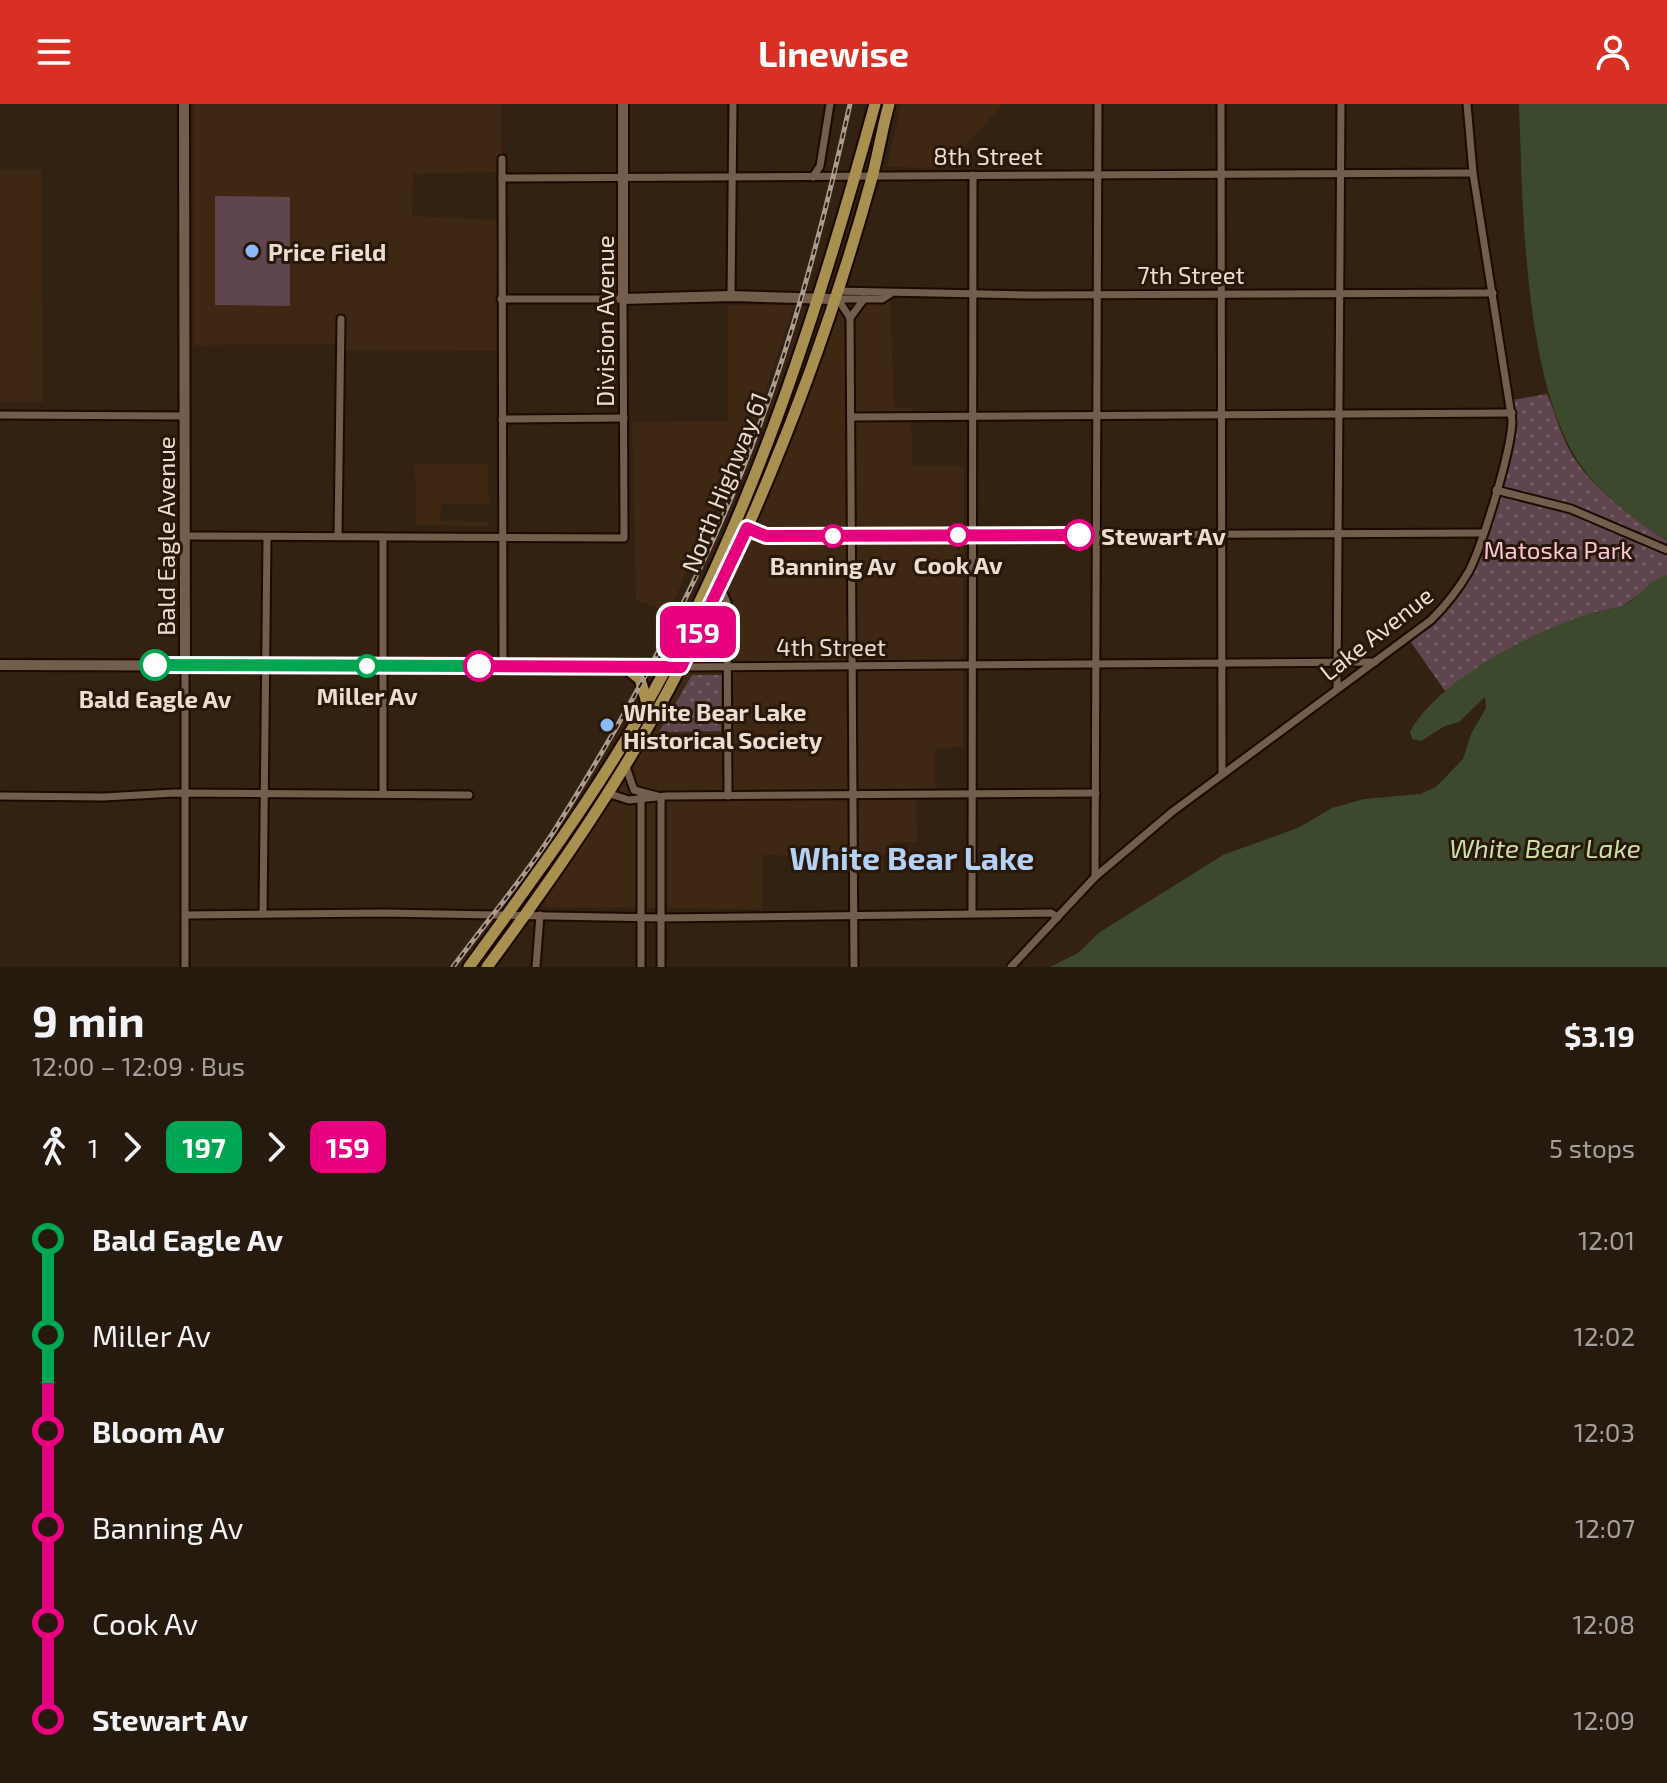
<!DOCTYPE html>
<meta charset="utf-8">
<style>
body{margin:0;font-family:"Exo 2",sans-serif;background:#32261c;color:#f1f3f6;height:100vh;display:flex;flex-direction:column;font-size:30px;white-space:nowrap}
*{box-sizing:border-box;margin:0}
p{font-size:26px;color:#a4a09e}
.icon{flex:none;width:44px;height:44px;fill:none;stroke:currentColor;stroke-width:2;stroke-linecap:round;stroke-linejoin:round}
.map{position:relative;height:863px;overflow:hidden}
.drawer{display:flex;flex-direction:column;background:#26190e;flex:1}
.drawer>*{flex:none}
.badge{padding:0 16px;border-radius:12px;font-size:28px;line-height:52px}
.map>.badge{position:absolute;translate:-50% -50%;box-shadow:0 0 0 4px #fff}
.legs{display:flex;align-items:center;gap:12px;height:88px;padding:0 32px;font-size:26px}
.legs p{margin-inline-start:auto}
.overview{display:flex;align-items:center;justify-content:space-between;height:136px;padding:0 32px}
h1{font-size:44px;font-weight:700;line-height:60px}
ul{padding:0 32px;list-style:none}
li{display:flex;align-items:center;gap:28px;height:96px;font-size:30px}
li i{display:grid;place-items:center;width:12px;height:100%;margin:0 10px;background:currentColor}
li i::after{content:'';width:20px;height:20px;margin:-10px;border:6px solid;border-radius:50%;background:#26190e}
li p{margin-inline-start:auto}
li:first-child i{background:linear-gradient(#0000 50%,currentColor 0)}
li:last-child i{background:linear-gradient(currentColor 50%,#0000 0)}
header{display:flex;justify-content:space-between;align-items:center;height:104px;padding:0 32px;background:#d93025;color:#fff;font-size:36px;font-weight:700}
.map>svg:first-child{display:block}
.built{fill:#3f2813}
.park{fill:url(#park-dots)}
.pitch{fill:#5e454e}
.water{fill:#3d492c}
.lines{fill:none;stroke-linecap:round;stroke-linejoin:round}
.street-casing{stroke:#1a0a00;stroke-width:11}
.secondary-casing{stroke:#1a0a00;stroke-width:14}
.primary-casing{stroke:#1a0a00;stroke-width:15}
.street{stroke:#735e4d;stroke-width:7}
.secondary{stroke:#735e4d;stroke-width:10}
.primary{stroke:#a89051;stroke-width:11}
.rail-casing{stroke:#ab9c90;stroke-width:5}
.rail{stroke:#291809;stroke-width:2;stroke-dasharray:6;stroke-linecap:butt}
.line-1-casing{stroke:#fff;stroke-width:18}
.line-2-casing{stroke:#fff;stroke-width:18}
.line-1{stroke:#00a651;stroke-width:12}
.line-2{stroke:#e6007e;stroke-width:12}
.poi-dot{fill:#88bafc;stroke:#291809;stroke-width:3}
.stop-2-dot{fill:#fff;stroke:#e6007e;stroke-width:4}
.stop-1-dot{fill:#fff;stroke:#00a651;stroke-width:4}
.labels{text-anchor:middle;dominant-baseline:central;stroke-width:6;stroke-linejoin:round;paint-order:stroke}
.street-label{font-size:24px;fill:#eaddd3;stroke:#291809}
.poi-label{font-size:24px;font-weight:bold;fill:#eaddd3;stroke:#291809;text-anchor:start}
.stop-label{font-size:24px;font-weight:bold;fill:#eaddd3;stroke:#291809}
.park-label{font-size:24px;fill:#fac6d9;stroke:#291809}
.water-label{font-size:26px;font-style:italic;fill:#c8e0a8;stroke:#291809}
.district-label{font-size:32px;font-weight:bold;fill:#b5d1f6;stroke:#291809}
</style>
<header><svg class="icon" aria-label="menu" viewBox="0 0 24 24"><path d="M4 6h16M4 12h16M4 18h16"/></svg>Linewise<svg class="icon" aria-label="person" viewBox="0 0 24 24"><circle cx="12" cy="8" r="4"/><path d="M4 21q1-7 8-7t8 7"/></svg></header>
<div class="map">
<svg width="1667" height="863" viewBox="0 0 1667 863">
<defs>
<pattern id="park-dots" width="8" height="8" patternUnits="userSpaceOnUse" patternTransform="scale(2)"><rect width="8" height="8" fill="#5e454e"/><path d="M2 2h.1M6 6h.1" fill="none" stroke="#755f67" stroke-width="1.8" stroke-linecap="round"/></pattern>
</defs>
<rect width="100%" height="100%" fill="#332112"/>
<g class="built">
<path d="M194 0H501L502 68 413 70 412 112 502 116V247L340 246V240L194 241Z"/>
<path d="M901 0H1003L945 64 887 63Z"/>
<path d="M0 66H41L43 298H0Z"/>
<path d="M890 190 894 303 911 304 912 362H964L963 643 935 644V688L916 689 917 738H891L889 748 883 750 884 768 813 764 812 752 763 751 762 805 546 803 545 795 605 703 750 438 841 191Z"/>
<path d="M728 201H794L757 311 669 508 636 496 632 318 728 317Z"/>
<path d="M415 360H488L489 400H441L440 417 488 418 489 422 416 421Z"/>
</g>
<g class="park">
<path d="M1547 290C1554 305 1558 322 1565 337 1584 380 1629 411 1667 437V471L1621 503 1592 509 1556 523 1445 587 1410 537C1428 523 1445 509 1459 491 1485 455 1519 339 1513 296Z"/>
<path d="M692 571H722L721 627 659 628Z"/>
</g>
<path class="pitch" d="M215 92 290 93V202L215 201Z"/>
<g class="water">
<path d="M1519 0H1667V437C1638 417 1605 395 1584 366 1523 284 1523 102 1519 0Z"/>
<path d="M1667 471V863H1050L1078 849 1100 828 1223 751 1300 723 1332 704 1364 695 1420 690 1436 683 1463 655 1471 630 1486 604 1485 593 1459 618 1445 622 1421 637 1412 635 1410 628C1439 575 1535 526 1592 509 1601 506 1613 506 1622 502 1638 495 1650 475 1667 471Z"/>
</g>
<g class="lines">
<g class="street-casing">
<g id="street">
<path d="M1221 0 1222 669"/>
<path d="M502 55 503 561"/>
<path d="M813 73 820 62 830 0"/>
<path d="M502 74 1473 69"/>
<path d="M836 187 1030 191 1493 189"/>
<path d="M731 192 733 0"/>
<path d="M837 195H882L890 190"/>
<path d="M838 195 850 214 854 863"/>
<path d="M850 214 864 195"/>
<path d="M0 311 184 312"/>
<path d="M852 313 1512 309"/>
<path d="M502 315 624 314"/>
<path d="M1496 386 1571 405 1667 446"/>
<path d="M747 424 766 432 1482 429"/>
<path d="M338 431 341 215"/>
<path d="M185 432 624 434 623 195H501"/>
<path d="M383 433V690"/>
<path d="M720 483 727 498 728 692"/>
<path d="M185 561V863"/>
<path d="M681 563 1375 558"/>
<path d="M1337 585 1341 0"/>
<path d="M626 663 634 686 661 693"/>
<path d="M607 689 629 696 666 692 1096 689"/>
<path d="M0 692 104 693 174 689 469 691"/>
<path d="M1095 773 1098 0"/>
<path d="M972 809 973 71"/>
<path d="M263 810 267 434"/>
<path d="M185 811 384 809 661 814 1051 809 1058 813"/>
<path d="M536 863 540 811"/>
<path d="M641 863V689"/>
<path d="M661 863V693"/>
<path d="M1011 863 1095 773 1172 708 1431 516C1446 501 1458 486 1469 467 1483 439 1511 348 1512 317L1473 69 1467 0"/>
</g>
</g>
<g class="secondary-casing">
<g id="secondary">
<path d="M184 0 185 561"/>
<path d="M623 0V195L731 192 834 195"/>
<path d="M0 561 674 563"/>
</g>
</g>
<g class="primary-casing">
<g id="primary">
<path d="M624 562 640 575 647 599"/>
<path d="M469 863C529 781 591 697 642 608 750 420 818 208 875 0"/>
<path d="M487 863C558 767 627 668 681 562 760 409 825 243 871 77 878 52 882 25 889 0"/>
</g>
</g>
<use href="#street" class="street"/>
<use href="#secondary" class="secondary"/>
<use href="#primary" class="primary"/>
<g class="rail-casing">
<path id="rail" d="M453 863C486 818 524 774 554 727 625 614 691 496 740 372 789 251 822 127 850 0"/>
</g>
<use href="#rail" class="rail"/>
</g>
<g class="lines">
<g class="line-1-casing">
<path id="line-1" d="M155 561 479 562"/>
</g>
<g class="line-2-casing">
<path id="line-2" d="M479 562 681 563 747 424 766 432 1079 431"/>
</g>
<use href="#line-1" class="line-1"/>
<use href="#line-2" class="line-2"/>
</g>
<g class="poi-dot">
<circle cx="252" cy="147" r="8"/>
<circle cx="607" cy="621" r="8"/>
</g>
<g class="stop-2-dot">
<circle cx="958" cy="431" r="10"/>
<circle cx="1079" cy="431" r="14"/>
<circle cx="833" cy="432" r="10"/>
<circle cx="479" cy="562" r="14"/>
</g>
<g class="stop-1-dot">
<circle cx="155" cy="561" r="14"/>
<circle cx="367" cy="562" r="10"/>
</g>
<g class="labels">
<g class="street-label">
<text x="988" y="51">8th Street</text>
<text x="1191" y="170">7th Street</text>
<text transform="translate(604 217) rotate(-90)">Division Avenue</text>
<text transform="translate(724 378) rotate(-68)">North Highway 61</text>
<text transform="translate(165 432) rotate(-90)">Bald Eagle Avenue</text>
<text transform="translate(1376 529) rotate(-38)">Lake Avenue</text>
<text x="831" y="542">4th Street</text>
</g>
<g class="poi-label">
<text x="268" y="147">Price Field</text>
<text x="623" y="607">White Bear Lake<tspan x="623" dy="28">Historical Society</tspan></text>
</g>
<g class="stop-label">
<text x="1101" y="431" text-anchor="start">Stewart Av</text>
<text x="958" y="460">Cook Av</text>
<text x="833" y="461">Banning Av</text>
<text x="367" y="591">Miller Av</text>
<text x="155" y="594">Bald Eagle Av</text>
</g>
<g class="park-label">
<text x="1558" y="445">Matoska Park</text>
</g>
<g class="water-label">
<text x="1545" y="743">White Bear Lake</text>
</g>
<g class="district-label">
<text x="912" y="753">White Bear Lake</text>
</g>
</g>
</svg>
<b class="badge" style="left:698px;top:528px;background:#e6007e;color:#fff">159</b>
</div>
<section class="drawer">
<div class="overview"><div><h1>9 min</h1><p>12:00 – 12:09 · Bus</p></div><b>$3.19</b></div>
<div class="legs"><svg class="icon" aria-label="walk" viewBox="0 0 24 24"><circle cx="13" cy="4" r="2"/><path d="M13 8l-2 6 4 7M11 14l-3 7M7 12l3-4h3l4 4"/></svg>1<svg class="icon" aria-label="forward" viewBox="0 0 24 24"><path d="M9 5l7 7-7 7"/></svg><b class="badge" style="background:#00a651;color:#fff">197</b><svg class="icon" aria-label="forward" viewBox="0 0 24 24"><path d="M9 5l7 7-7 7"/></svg><b class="badge" style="background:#e6007e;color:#fff">159</b><p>5 stops</p></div>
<ul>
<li><i style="color:#00a651"></i><b>Bald Eagle Av</b><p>12:01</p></li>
<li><i style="color:#00a651"></i><span>Miller Av</span><p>12:02</p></li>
<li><i style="color:#e6007e"></i><b>Bloom Av</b><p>12:03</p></li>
<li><i style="color:#e6007e"></i><span>Banning Av</span><p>12:07</p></li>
<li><i style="color:#e6007e"></i><span>Cook Av</span><p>12:08</p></li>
<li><i style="color:#e6007e"></i><b>Stewart Av</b><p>12:09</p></li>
</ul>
</section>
